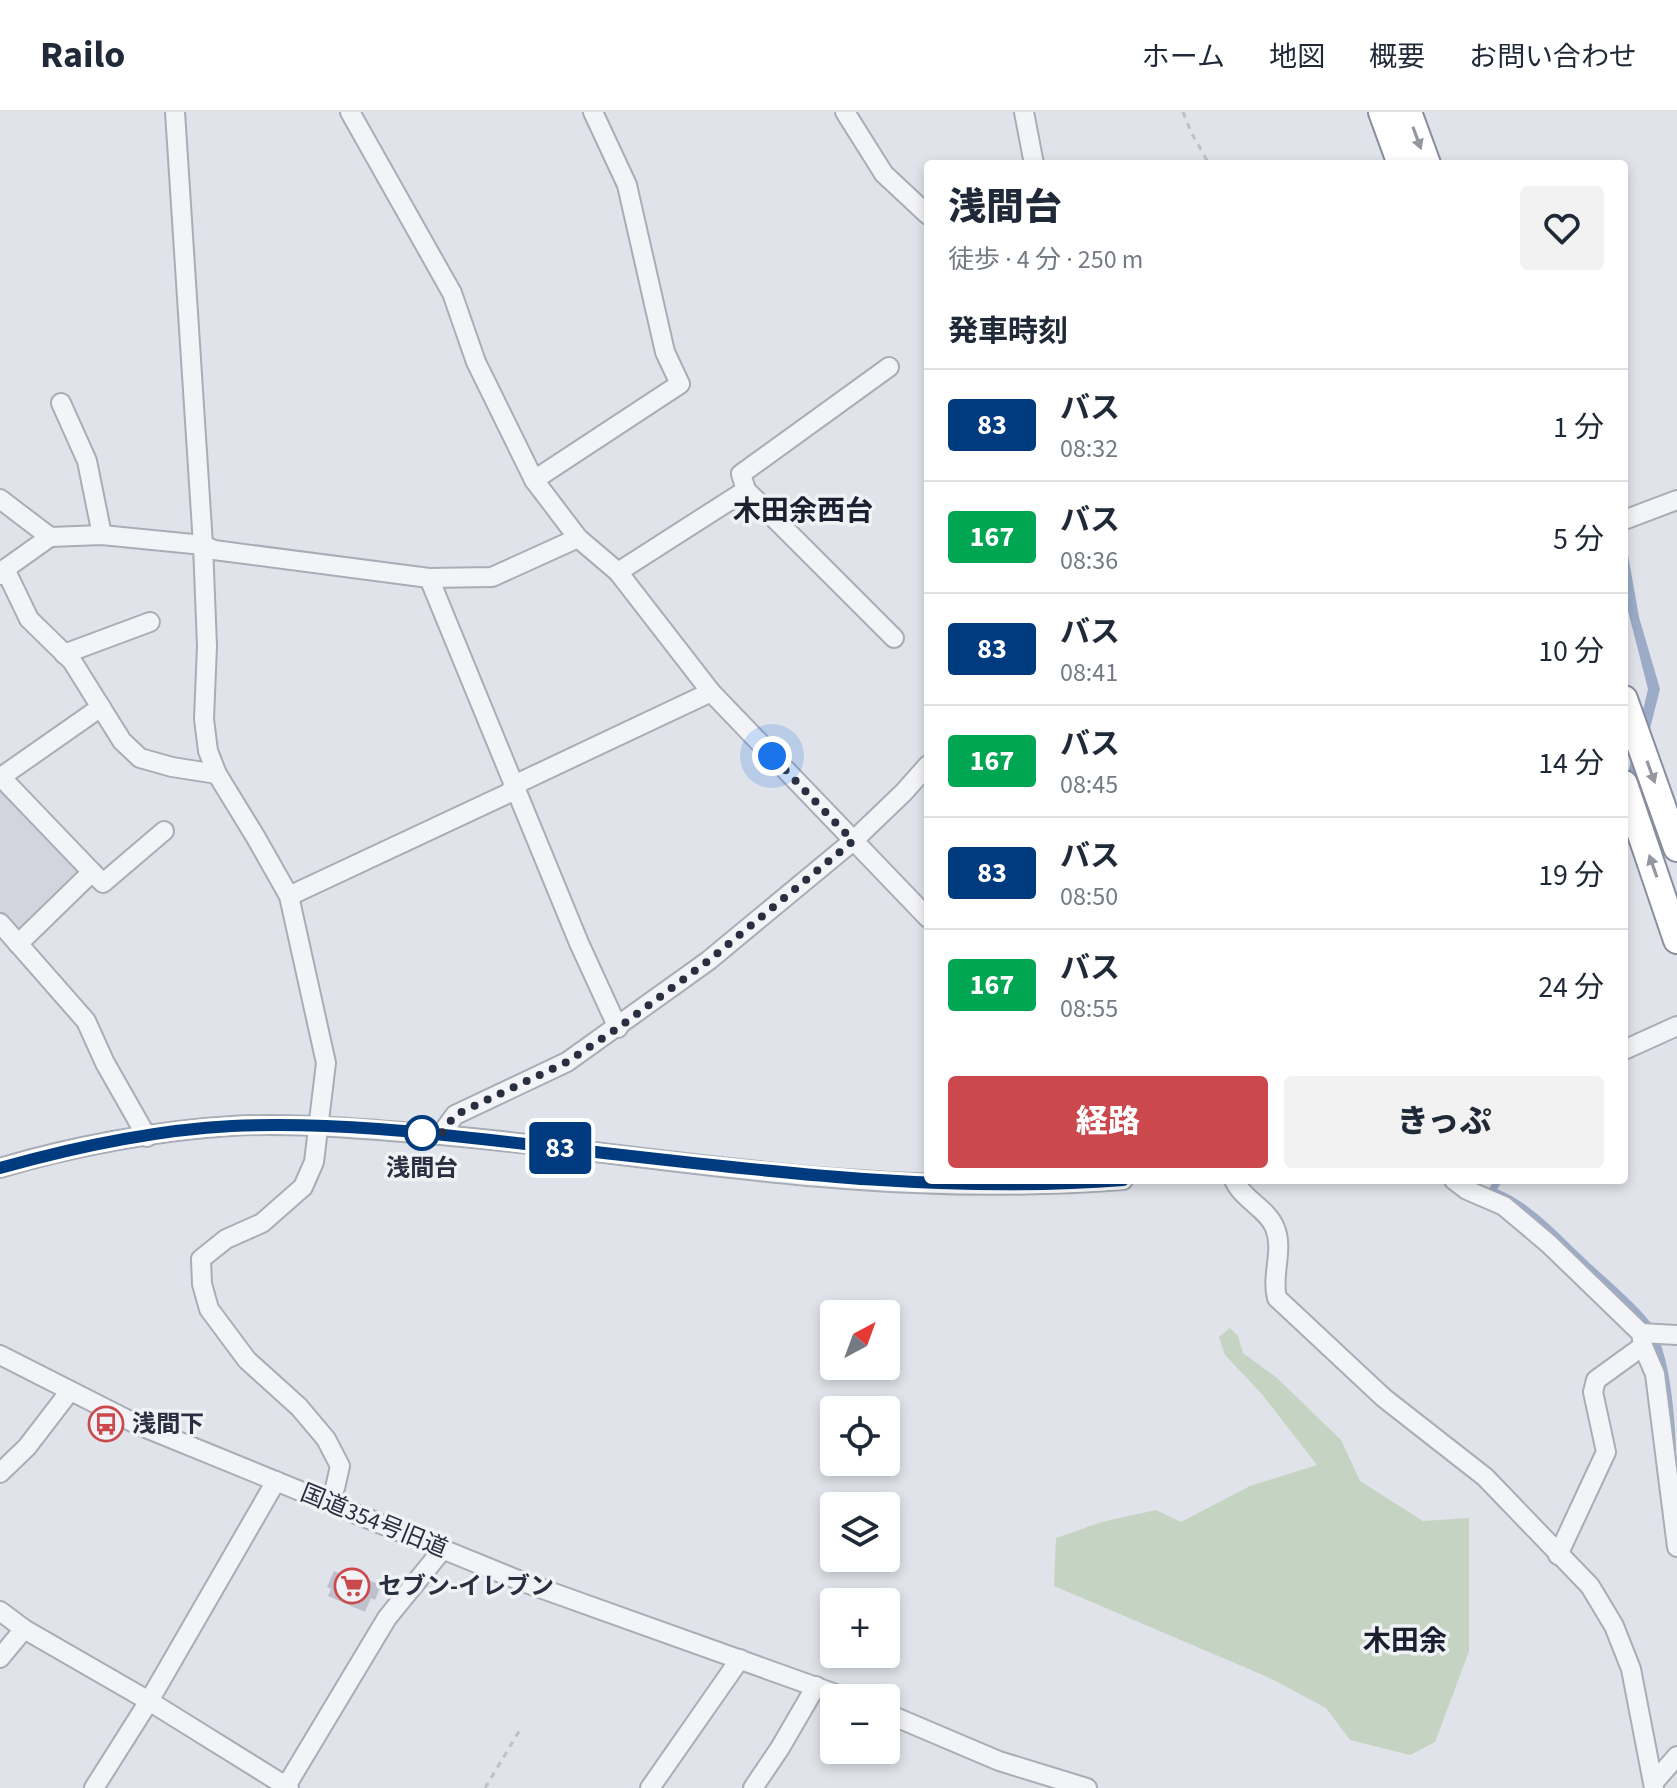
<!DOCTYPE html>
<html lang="ja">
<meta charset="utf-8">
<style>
body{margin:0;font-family:"Source Sans 3","Noto Sans JP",sans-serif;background:#f2f2f3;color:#1f2937;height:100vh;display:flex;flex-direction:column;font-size:30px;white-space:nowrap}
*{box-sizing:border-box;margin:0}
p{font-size:26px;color:#747a83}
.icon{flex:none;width:44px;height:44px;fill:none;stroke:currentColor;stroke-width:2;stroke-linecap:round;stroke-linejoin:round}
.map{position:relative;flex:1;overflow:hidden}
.side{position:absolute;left:924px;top:48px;width:704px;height:1024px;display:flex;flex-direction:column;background:#fff;border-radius:8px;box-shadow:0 4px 12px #0003}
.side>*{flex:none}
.badge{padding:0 16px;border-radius:6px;font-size:28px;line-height:52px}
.needle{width:52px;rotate:41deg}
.controls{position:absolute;left:820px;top:1188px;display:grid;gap:16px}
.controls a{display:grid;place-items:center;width:80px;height:80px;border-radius:8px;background:#fff;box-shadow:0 4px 12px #0003;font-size:40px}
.you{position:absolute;width:40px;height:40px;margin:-20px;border:6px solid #fff;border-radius:50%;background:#1a73e8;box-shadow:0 0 0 12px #1a73e833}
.map>.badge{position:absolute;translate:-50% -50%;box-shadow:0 0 0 4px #fff}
h2{padding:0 24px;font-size:30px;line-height:72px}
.round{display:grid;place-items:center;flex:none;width:84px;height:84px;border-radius:8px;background:#f2f2f3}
.head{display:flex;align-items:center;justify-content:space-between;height:136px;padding:0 24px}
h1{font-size:38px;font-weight:800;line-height:60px}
.primary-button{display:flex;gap:16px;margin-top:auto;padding:16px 24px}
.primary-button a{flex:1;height:92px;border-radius:8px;background:#cb484c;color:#fff;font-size:32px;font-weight:800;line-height:92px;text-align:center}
.primary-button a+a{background:#f2f2f3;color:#1f2937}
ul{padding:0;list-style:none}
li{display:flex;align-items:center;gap:24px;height:112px;padding:0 24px;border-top:2px solid #e0e1e3}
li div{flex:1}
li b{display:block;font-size:30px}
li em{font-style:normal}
li .badge{min-width:88px;font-weight:700;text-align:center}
header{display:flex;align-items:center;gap:48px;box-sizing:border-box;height:112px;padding:0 40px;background:#fff;border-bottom:2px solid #e0e1e3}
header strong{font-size:38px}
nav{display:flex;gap:44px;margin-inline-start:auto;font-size:28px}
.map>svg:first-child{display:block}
.built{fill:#d2d5de}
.green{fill:#c4d3c2}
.water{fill:#9cacc8}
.building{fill:#bec1cc}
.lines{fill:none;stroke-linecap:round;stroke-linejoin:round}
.minor-casing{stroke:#a9adb6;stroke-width:22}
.highway-casing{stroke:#888e9f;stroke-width:30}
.path{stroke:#bec1c7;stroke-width:3;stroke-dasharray:6 6;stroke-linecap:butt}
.minor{stroke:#f3f4f7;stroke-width:18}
.highway{stroke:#fff;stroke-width:26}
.oneway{fill:#9497a0}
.line-casing{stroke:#fff;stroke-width:18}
.line{stroke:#003b80;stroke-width:12}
.walk{stroke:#292f40;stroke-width:8;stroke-dasharray:0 14.4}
.stop-dot{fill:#fff;stroke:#003b80;stroke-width:4}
.labels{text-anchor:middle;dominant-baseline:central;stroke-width:7;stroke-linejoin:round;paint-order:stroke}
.stop-label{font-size:24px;font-weight:bold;fill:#292f40;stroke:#f0f2f6}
.poi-label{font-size:24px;font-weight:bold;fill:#292f40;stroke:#f0f2f6;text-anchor:start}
.street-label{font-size:24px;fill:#292f40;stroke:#f0f2f6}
.quarter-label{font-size:28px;font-weight:bold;fill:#1b2031;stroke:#f0f2f6}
</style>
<header>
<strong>Railo</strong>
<nav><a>ホーム</a><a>地図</a><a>概要</a><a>お問い合わせ</a></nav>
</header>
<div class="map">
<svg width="1677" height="1676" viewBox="0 0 1677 1676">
<rect width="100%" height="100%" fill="#e0e3e9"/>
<path class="built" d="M0 671 81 756 80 765 20 820 0 802Z"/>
<path class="green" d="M1230 1216 1238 1224 1243 1241 1277 1266 1341 1328 1360 1369 1423 1409 1469 1406V1539L1435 1630 1410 1643 1350 1628 1326 1596 1270 1566 1054 1474 1056 1426 1102 1410 1156 1398 1181 1410 1250 1374 1317 1353 1261 1281 1225 1243 1219 1225Z"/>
<g class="water">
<path d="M1624 420 1639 505 1660 577 1624 720V678L1648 577 1625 487Z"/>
<path d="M1495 1068H1503L1497 1077C1529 1090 1554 1117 1579 1141 1600 1162 1632 1187 1650 1210 1677 1249 1677 1349 1677 1397L1648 1228 1487 1079Z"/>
</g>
<path class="building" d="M334 1459 347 1464 349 1460 381 1473 375 1488 371 1486 365 1500 328 1484 331 1477 327 1475Z"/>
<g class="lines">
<g class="minor-casing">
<g id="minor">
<path d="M175 0 203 433 207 534 204 607 208 639 217 662 255 724 289 784 326 951 314 1050 303 1075 262 1111 226 1127 201 1147 202 1172 209 1197 247 1248 299 1295 326 1327 340 1354 335 1376 326 1390"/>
<path d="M350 0 452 181 476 250 534 368 578 426 618 460 711 580 928 806"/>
<path d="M845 0 884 62 928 103"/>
<path d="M1024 0 1034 52"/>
<path d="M61 291 87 349 102 423"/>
<path d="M534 368 680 272 665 240 627 73 593 0"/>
<path d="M746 378 741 362 889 255"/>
<path d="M0 387 50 425 102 423 203 433 214 438 429 466 492 465 578 426"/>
<path d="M1624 408 1677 388"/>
<path d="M5 457 29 507 72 549 122 629 140 646 172 655 217 662"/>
<path d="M618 460 746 378 894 526"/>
<path d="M0 463 5 457 50 425"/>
<path d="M429 466 579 831 618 916"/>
<path d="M64 542 150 510"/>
<path d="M0 664 92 760 18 832"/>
<path d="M1 665 101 595"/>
<path d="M92 760 103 771 164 719"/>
<path d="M289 784 509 681 514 673 711 580"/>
<path d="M0 811 86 909 105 951 147 1025"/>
<path d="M1624 938 1677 914"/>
<path d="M441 1022 455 1003 567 950 708 849 853 729 904 680 928 653"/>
<path d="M0 1056C69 1035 160 1018 232 1014 284 1011 336 1015 389 1019 541 1029 692 1056 845 1067 937 1074 1030 1075 1123 1068"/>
<path d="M1234 1068C1242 1087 1268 1097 1275 1116 1284 1138 1271 1163 1277 1186L1384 1286 1485 1365 1590 1474 1614 1514 1631 1557 1654 1676"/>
<path d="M1454 1068 1467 1078 1504 1094 1549 1132 1641 1221 1643 1234 1655 1262 1677 1435"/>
<path d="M1641 1221 1677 1223"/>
<path d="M0 1243 136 1312 523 1470 847 1586"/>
<path d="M0 1361 27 1335 70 1279"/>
<path d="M1558 1443 1606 1340 1593 1280 1596 1268 1643 1234"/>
<path d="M0 1499 24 1517 149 1589 289 1676"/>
<path d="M0 1546 24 1517"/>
<path d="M886 1601 999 1649 1087 1676"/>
<path d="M1655 1669 1677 1644"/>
<path d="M94 1676 149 1589 276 1369"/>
<path d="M285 1676 387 1506 443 1437"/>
<path d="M650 1676 740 1547"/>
<path d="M753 1676 780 1636 816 1574"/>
</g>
</g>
<g class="highway-casing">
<g id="highway">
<path d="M1382 0 1401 52"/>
<path d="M1408 0 1427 52"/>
<path d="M1624 587 1677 736"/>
<path d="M1624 672 1677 828"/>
</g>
</g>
<g class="path">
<path d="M1183 0 1191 20 1209 52"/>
<path d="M485 1676 521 1616"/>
</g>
<use href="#minor" class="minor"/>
<use href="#highway" class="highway"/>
</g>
<defs><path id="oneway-solid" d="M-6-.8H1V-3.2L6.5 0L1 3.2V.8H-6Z" transform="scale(2)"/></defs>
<g class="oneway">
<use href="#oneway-solid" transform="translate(1417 26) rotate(70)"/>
<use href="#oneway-solid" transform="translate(1651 660) rotate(70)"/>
<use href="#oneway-solid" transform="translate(1653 754) rotate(-109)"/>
</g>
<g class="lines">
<g class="line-casing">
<path id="line" d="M0 1056C75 1035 154 1018 232 1014 338 1009 446 1023 551 1035 741 1056 931 1083 1123 1068"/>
</g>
<use href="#line" class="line"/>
<path class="walk" d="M422 1021 411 1020 441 1022 455 1003 567 950 618 916 708 849 853 729 772 644"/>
</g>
<defs>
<g id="bus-ring" transform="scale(1.8)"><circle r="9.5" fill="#f0f2f6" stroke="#cb484c" stroke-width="1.5"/><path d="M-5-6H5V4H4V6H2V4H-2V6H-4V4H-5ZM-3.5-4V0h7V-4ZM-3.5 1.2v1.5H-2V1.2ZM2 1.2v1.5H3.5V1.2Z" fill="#cb484c"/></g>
<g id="supermarket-ring" transform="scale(1.8)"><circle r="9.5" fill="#f0f2f6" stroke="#cb484c" stroke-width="1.5"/><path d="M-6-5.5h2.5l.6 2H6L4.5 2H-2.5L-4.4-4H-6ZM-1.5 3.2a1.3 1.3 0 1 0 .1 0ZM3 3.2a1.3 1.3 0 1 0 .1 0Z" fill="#cb484c"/></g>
</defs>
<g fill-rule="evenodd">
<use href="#bus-ring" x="106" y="1312"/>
<use href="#supermarket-ring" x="352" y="1474"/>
</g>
<circle class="stop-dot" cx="422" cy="1021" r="16"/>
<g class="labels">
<g class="stop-label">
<text x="422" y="1056">浅間台</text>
</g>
<g class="poi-label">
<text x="132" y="1312">浅間下</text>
<text x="378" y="1474">セブン-イレブン</text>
</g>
<g class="street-label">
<text transform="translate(374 1409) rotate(22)">国道354号旧道</text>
</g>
<g class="quarter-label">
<text x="803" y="399">木田余西台</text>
<text x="1405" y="1529">木田余</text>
</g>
</g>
</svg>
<div class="controls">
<a><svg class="needle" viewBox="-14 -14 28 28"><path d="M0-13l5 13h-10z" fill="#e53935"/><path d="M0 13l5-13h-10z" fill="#747a83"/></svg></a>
<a><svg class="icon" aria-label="locate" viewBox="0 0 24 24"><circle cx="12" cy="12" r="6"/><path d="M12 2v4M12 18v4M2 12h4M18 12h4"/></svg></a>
<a><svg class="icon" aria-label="layers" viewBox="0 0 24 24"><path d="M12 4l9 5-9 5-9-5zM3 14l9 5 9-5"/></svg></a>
<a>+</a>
<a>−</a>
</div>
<div class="you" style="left:772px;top:644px"></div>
<b class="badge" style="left:560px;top:1036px;background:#003b80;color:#fff">83</b>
<section class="side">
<div class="head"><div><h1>浅間台</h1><p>徒歩 · 4 分 · 250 m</p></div><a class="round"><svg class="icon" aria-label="heart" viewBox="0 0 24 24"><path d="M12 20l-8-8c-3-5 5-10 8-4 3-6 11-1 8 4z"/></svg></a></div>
<h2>発車時刻</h2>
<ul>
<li><span class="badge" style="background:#003b80;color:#fff">83</span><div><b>バス</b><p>08:32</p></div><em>1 分</em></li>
<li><span class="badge" style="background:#00a651;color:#fff">167</span><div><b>バス</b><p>08:36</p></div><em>5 分</em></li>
<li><span class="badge" style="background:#003b80;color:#fff">83</span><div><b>バス</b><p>08:41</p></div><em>10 分</em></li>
<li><span class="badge" style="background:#00a651;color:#fff">167</span><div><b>バス</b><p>08:45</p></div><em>14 分</em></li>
<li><span class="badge" style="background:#003b80;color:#fff">83</span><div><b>バス</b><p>08:50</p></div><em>19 分</em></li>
<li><span class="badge" style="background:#00a651;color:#fff">167</span><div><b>バス</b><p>08:55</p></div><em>24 分</em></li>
</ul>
<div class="primary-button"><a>経路</a><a>きっぷ</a></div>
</section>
</div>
